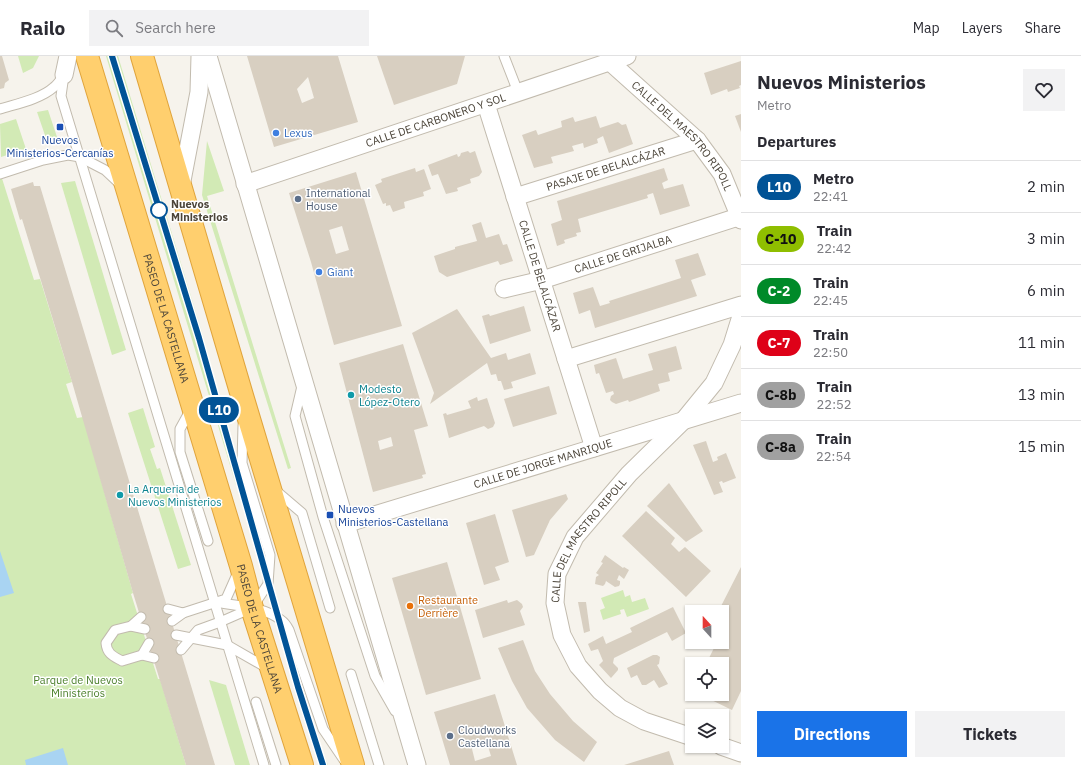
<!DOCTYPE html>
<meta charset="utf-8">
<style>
body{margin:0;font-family:"IBM Plex Sans",sans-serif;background:#f2f2f3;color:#2b2b33;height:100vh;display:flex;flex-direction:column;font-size:15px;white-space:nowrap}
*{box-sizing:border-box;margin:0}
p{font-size:13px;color:#7c7c81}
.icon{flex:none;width:22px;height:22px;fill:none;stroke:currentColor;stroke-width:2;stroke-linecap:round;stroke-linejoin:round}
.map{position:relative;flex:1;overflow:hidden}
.side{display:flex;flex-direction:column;background:#fff;width:340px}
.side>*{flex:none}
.badge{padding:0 8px;border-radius:13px;font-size:14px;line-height:26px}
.needle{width:26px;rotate:339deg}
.fabs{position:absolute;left:685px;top:549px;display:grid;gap:8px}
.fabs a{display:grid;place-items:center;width:44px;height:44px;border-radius:0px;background:#fff;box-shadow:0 1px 3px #0004;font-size:20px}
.map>.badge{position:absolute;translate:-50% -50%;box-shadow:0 0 0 2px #fff}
h2{padding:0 16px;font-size:15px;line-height:36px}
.round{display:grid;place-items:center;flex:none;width:42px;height:42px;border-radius:0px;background:#f2f2f3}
.overview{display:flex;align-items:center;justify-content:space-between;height:68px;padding:0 16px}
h1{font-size:19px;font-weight:800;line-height:30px}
.cta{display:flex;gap:8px;margin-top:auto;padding:8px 16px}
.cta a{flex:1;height:46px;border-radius:0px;background:#1a73e8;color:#fff;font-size:16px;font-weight:800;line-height:46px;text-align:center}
.cta a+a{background:#f2f2f3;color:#2b2b33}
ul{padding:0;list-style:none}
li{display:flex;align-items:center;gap:12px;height:52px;padding:0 16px;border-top:1px solid #e1e1e2}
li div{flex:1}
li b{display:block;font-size:15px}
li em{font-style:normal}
li .badge{min-width:44px;font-weight:700;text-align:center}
header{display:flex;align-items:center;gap:24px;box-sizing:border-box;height:56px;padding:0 20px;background:#fff;border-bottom:1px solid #e1e1e2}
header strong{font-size:19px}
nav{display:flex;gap:22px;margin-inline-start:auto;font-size:14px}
.search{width:280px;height:36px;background:#f2f2f3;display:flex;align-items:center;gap:10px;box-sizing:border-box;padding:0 14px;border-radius:0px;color:#7c7c81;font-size:15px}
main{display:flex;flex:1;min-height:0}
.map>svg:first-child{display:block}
.green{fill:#d2eab5}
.water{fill:#a9d4f2}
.building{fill:#d8cfc1;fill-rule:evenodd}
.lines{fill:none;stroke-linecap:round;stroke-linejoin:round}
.lane-casing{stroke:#c2bbae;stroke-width:11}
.street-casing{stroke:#c2bbae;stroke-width:19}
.highway-casing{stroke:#e0a43c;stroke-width:24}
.lane{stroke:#fff;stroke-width:9}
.street{stroke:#fff;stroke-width:17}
.highway{stroke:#ffcf6e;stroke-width:22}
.line-casing{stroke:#fff;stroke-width:9}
.line{stroke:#015396;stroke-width:6}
.transit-dot{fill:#1a4fb4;stroke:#fff;stroke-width:1.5}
.shop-dot{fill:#3f7fe0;stroke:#fff;stroke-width:1.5}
.service-dot{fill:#5c6f8a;stroke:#fff;stroke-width:1.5}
.stop-dot{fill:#fff;stroke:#015396;stroke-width:2}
.culture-dot{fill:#0f9aa8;stroke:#fff;stroke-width:1.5}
.food-dot{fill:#e8710a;stroke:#fff;stroke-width:1.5}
.labels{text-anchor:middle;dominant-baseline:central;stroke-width:3;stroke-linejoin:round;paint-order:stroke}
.street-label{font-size:11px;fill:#4b4439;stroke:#fff}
.shop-label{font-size:11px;fill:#366cbe;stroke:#fff;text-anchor:start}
.transit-label{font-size:11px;fill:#164399;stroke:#fff}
.service-label{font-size:11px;fill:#4e5e75;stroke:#fff;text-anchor:start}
.stop-label{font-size:11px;font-weight:bold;fill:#4b4439;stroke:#fff;text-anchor:start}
.culture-label{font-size:11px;fill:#0d838f;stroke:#fff;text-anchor:start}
.food-label{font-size:11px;fill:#c56008;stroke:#fff;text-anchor:start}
.park-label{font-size:11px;fill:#4a7f2a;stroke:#fff}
</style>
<header>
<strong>Railo</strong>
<div class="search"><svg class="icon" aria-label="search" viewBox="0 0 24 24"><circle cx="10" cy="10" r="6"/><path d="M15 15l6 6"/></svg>Search here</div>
<nav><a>Map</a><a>Layers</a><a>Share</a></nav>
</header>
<main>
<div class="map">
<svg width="741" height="709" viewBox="0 0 741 709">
<rect width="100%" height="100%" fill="#f6f3ec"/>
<g class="green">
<path d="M18 0H39L33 12 23 17Z"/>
<path d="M106 0H118L203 280 221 346 240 428 236 429Z"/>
<path d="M48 54 58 84 48 88 37 56Z"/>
<path d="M16 63 26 93 1 101 0 68Z"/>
<path d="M207 85 224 135 207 140 291 412 288 413 202 139Z"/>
<path d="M0 116 34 224 40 223 72 326 66 328 77 362 83 361 133 537 131 538 158 623H160L186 709H0Z"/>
<path d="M75 125 126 294 112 299 61 127Z"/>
<path d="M143 352 155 391 150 393 157 413 160 412 191 509 178 513 128 357Z"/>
<path d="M623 534 625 541 630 539 632 546 645 542 649 553 627 561 624 553 620 554 621 558 603 564 600 554 605 552 601 542Z"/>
<path d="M285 578 312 669 328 709H322L283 584Z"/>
<path d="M209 624 226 629 250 709H235Z"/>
</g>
<g class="water">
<path d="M0 495 14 537 0 541Z"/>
<path d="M63 692 68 709H26L25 704Z"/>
</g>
<g class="building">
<path d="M0 0H2L9 24 5 27 4 32 0 33Z"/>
<path d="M247 0H338L358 66 274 91ZM308 21 314 42 302 47 297 33Z"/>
<path d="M377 0H465L457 28 394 49Z"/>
<path d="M741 5V29L739 30 740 32 728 36 727 33 711 39 704 17Z"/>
<path d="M741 58V76L735 60Z"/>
<path d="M596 60 600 72 618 66 622 69 626 68 633 88 609 97 603 80 597 83 598 87 584 92 583 87 572 90 574 95 551 101 553 107 534 112 522 79 536 74 538 79 562 71 561 65 573 61 575 66Z"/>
<path d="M468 95 470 97 475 95 482 116 479 120 470 123 471 127 457 132 458 135 446 138 438 118 432 120 428 109 457 98 458 101 460 100 461 97Z"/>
<path d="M415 112 416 116 424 113 431 133 423 136 424 140 404 146 405 152 393 156 390 149 386 150V147L383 148 375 129 382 126 381 123Z"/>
<path d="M664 112 668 124 662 127 664 133 683 128 690 150 660 159 653 137 647 139 648 142 578 163 581 176 576 177 577 180 564 184 565 187 557 190 551 168 562 164 557 145Z"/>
<path d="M356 116 402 270 334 289 311 206 289 137ZM342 170 349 194 336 198 329 174Z"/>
<path d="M33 126 34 130H40L215 709H186L133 537 72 326 22 163 20 164 11 133Z"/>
<path d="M481 166 486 182 499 178 503 189 507 188 513 205 500 209 498 205 447 221 439 216 434 200 455 193V191L477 185 472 169Z"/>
<path d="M698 197 706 219 691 224 697 240 595 272 590 254 579 258 573 237 593 231 600 250 610 247 609 245 681 222 675 204Z"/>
<path d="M524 250 531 275 490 288 482 260 489 258 490 260Z"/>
<path d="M457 253 491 302 506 297 508 304 530 297 536 318 511 326 513 332 504 334 501 325H498L496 318 491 319 487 307 430 348 434 337 412 277Z"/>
<path d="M403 288 428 370 414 374 426 418 422 419 423 422 373 436 339 307ZM391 381 393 390 380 394 378 385Z"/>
<path d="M676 290 682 313 668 317 670 325 658 328 660 335 629 346 628 344 616 348 612 346 610 344 611 340 614 338 613 335 606 337 599 317 596 318 594 309 616 302 623 323 653 314 648 298Z"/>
<path d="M549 330 557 358 513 371 504 343Z"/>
<path d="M477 341 478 345 487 342 495 367 493 371 488 373 484 370 449 382 443 358 446 357 447 359 471 352 468 345Z"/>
<path d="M706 385 713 406 718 404 717 401 726 397 736 422 723 427 722 425 719 426 723 436 714 439 693 389Z"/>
<path d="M669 427 703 475 686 486 647 450Z"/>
<path d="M566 438 568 443 550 464 534 499 526 501 512 454Z"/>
<path d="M646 455 675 482 671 488 679 496 685 491 711 515 686 541 622 480Z"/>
<path d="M495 458 509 506 495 511 500 524 484 529 466 467Z"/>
<path d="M605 499 623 512 624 511 629 514 624 523 619 519 617 524 620 525V528L619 530 615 531 606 525 605 528 603 530 595 528 596 521 599 519 596 517 603 507 601 506Z"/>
<path d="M447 506 481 623 426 639 392 522Z"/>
<path d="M741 511V635L732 654 699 638H722V608H706L717 586H722V556H718Z"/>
<path d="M507 544 508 547 517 544 522 548 523 551 520 555 525 569 483 582 475 554Z"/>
<path d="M578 546H586L590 575 584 577Z"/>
<path d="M673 551 686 577 672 585 667 576 614 602 613 607 618 612V614L611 622 599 609 603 605 598 593 591 595 588 588 603 580 606 588 632 576 630 572Z"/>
<path d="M523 584 535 615 550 638 573 665 597 686 584 706 555 684 527 652 512 625 498 592Z"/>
<path d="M653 599H657L660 601 659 608 657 609 668 628 659 632 654 624 646 629H642L637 619 631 622 627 612Z"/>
<path d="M495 638 517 709H450L434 656ZM486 684 491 700 475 705 471 689Z"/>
<path d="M669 695 674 709H624Z"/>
</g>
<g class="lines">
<g class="lane-casing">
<g id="lane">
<path d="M504 0 518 36"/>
<path d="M64 19 61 40 264 709"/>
<path d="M0 53C16 48 41 43 54 31 58 28 61 23 64 19"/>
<path d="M0 118 43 104 68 99 80 101 105 114 121 129"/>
<path d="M302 330 295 360 323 461 375 620 395 655"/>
<path d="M191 353 180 373V396L208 485"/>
<path d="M275 434 302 457 330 552"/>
<path d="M215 546C236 550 263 550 281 564 284 566 287 570 289 574L323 673 344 704"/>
<path d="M168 553 183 557 226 543 238 516"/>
<path d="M141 561 131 570 115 574 106 587C107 598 113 600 122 605L142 599 154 602"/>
<path d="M172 565 183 557"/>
<path d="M131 570 145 573"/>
<path d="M176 579 227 589 269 613"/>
<path d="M181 594 198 574 220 566 252 552 268 528 270 499 242 407 243 369"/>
<path d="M142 599 149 587"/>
<path d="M351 618 379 709"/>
<path d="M256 646 276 709"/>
</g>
</g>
<g class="street-casing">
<g id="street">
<path d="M208 0 417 709"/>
<path id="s1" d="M610 6 697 84 722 118 741 164"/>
<path d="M64 19 68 0"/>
<path id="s2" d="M486 48 594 392"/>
<path id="s3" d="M245 128 627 0"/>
<path d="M181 130 199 36 200 0"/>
<path id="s4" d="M515 141 697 84"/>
<path id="s5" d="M504 233 542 224 741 160"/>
<path d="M566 303 741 249"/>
<path id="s6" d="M345 468 741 347"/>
<path id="s7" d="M692 681 644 665 620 652 600 635 578 610 562 579 555 547 557 518 575 481 629 418 683 365 714 327 732 289 741 260"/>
<path d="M721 690 741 697"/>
</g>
</g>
<g class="highway-casing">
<g id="highway">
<path id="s8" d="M87 0 241 510 252 552 302 709"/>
<path d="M142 0 243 343 353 709"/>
</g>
</g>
<use href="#lane" class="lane"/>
<use href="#street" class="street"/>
<use href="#highway" class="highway"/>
</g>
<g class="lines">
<g class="line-casing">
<path id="line" d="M112 0 199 282 298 631 323 709"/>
</g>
<use href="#line" class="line"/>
</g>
<g class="transit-dot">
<rect x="56" y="67" width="8" height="8" rx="2"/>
<rect x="326" y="455" width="8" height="8" rx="2"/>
</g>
<g class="shop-dot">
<circle cx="276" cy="77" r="4"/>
<circle cx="319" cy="216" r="4"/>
</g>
<g class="service-dot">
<circle cx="298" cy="143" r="4"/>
<circle cx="450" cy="680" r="4"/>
</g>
<circle class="stop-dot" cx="159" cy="154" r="8"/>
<g class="culture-dot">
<circle cx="351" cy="339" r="4"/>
<circle cx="120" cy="439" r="4"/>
</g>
<circle class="food-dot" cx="410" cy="550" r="4"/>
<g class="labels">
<g class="street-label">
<text stroke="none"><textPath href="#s3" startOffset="201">CALLE DE CARBONERO Y SOL</textPath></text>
<text stroke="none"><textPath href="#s1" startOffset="104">CALLE DEL MAESTRO RIPOLL</textPath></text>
<text stroke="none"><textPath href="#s4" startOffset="95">PASAJE DE BELALCÁZAR</textPath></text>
<text stroke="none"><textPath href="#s5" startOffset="124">CALLE DE GRIJALBA</textPath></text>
<text stroke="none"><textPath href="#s2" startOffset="180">CALLE DE BELALCÁZAR</textPath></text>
<text stroke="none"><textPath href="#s8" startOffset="274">PASEO DE LA CASTELLANA</textPath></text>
<text stroke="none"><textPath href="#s6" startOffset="207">CALLE DE JORGE MANRIQUE</textPath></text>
<text stroke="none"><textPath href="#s7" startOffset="278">CALLE DEL MAESTRO RIPOLL</textPath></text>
<text stroke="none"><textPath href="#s8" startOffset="598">PASEO DE LA CASTELLANA</textPath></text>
</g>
<g class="shop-label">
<text x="284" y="77">Lexus</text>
<text x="327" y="216">Giant</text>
</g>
<g class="transit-label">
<text x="60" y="84">Nuevos<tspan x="60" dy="13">Ministerios-Cercanías</tspan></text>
<text x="338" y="453" text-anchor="start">Nuevos<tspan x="338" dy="13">Ministerios-Castellana</tspan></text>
</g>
<g class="service-label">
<text x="306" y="137">International<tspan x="306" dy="13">House</tspan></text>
<text x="458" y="674">Cloudworks<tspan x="458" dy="13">Castellana</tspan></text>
</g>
<g class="stop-label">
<text x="171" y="148">Nuevos<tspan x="171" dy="13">Ministerios</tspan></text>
</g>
<g class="culture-label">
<text x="359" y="333">Modesto<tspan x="359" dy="13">López-Otero</tspan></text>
<text x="128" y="433">La Arqueria de<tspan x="128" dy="13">Nuevos Ministerios</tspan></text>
</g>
<g class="food-label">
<text x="418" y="544">Restaurante<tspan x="418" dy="13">Derrière</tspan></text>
</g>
<g class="park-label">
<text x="78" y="624">Parque de Nuevos<tspan x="78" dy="13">Ministerios</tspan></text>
</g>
</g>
</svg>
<div class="fabs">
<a><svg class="needle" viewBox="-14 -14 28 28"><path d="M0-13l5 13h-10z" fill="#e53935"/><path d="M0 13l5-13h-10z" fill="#7c7c81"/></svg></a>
<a><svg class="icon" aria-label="locate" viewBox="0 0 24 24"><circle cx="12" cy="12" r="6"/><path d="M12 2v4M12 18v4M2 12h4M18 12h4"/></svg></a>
<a><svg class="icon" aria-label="layers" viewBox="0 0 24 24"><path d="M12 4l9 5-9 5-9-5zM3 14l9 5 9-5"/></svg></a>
</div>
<b class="badge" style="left:219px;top:354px;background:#015396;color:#fff">L10</b>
</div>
<section class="side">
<div class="overview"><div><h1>Nuevos Ministerios</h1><p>Metro</p></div><a class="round"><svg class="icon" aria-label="heart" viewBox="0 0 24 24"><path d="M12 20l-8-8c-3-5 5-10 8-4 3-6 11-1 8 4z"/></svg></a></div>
<h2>Departures</h2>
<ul>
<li><span class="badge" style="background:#015396;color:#fff">L10</span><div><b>Metro</b><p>22:41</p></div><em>2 min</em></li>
<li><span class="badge" style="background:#8fbe00;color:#111">C-10</span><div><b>Train</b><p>22:42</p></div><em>3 min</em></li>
<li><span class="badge" style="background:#008a29;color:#fff">C-2</span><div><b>Train</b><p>22:45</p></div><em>6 min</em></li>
<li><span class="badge" style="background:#de0118;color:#fff">C-7</span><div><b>Train</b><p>22:50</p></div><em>11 min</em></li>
<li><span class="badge" style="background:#a0a0a0;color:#111">C-8b</span><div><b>Train</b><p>22:52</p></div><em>13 min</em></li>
<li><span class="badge" style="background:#a0a0a0;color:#111">C-8a</span><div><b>Train</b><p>22:54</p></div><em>15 min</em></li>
</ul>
<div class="cta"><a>Directions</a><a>Tickets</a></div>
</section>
</main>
